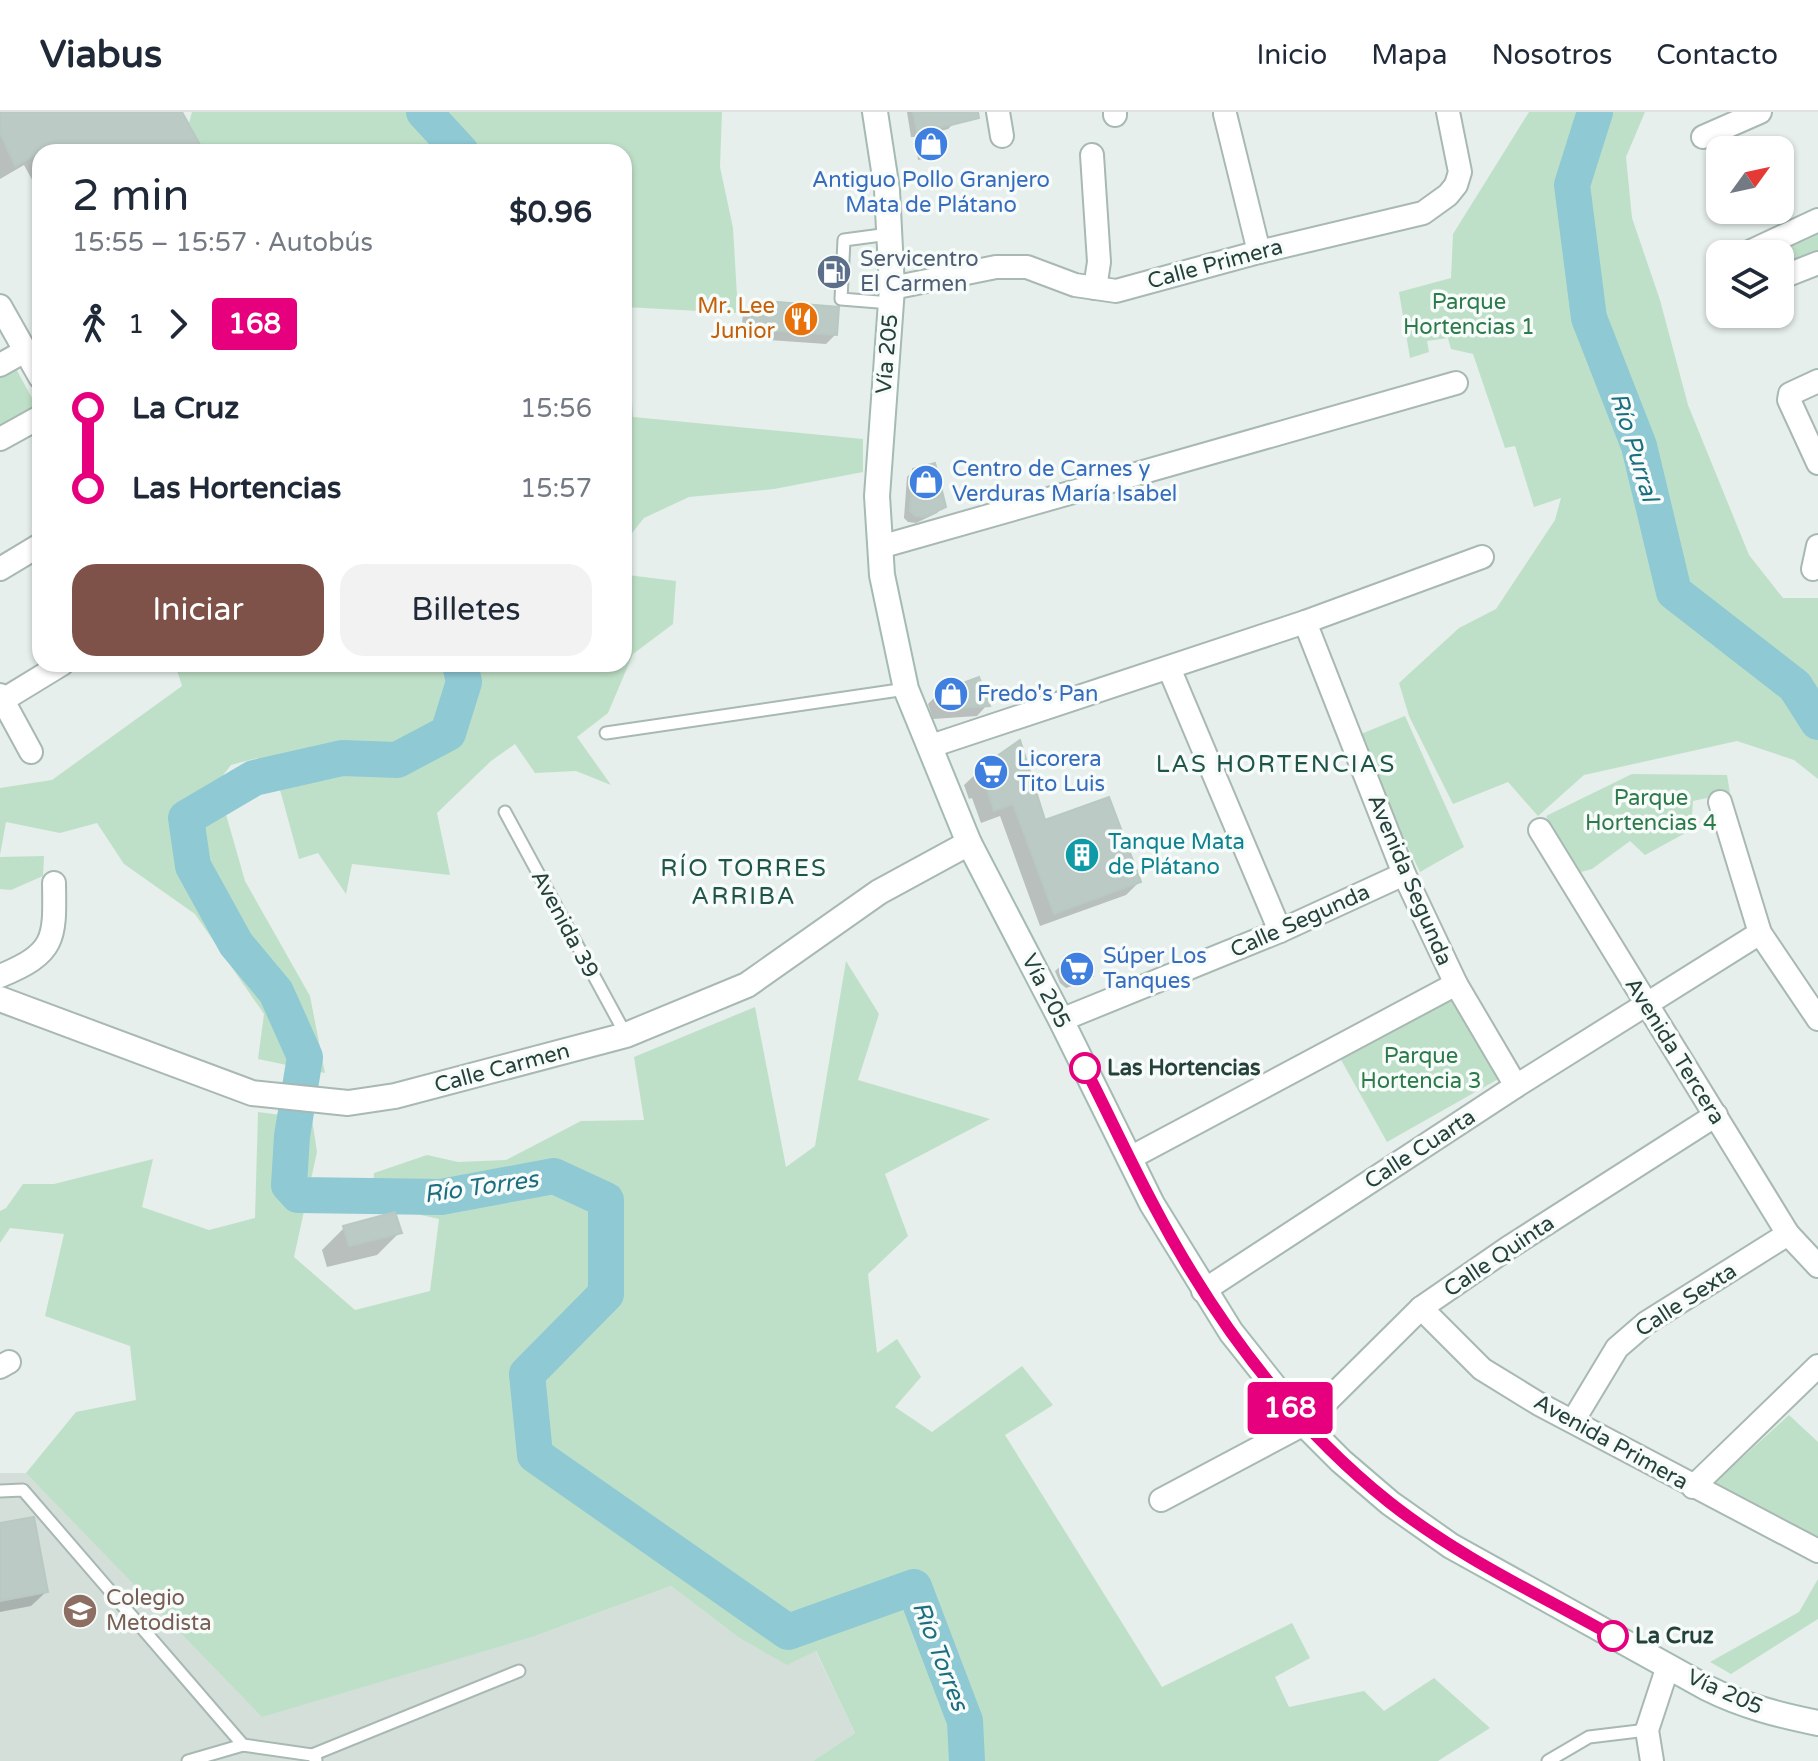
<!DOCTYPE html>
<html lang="es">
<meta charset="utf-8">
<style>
body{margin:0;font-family:"Varela Round",sans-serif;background:#f2f2f3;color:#1f2937;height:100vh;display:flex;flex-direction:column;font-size:30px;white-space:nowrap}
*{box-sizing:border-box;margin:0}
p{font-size:26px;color:#747a83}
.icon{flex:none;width:44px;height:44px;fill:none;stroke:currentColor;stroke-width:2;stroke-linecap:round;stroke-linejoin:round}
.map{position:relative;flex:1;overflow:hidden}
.details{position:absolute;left:32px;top:32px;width:600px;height:528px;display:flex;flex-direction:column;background:#fff;border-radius:24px;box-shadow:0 2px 6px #0004}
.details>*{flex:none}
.badge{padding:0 16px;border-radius:6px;font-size:28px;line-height:52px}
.needle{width:52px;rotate:57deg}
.buttons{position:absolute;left:1706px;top:24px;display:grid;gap:16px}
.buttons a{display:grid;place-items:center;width:88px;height:88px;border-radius:16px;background:#fff;box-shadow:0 2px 6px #0004;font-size:40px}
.map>.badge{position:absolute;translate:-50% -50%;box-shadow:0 0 0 4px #fff}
.legs{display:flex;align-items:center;gap:12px;height:88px;padding:0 40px;font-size:26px}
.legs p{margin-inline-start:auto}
.summary{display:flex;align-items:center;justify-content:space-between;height:136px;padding:0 40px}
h1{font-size:44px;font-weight:600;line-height:60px}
.cta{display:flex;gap:16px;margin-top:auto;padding:16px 40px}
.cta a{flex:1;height:92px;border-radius:24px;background:#7f5249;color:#fff;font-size:32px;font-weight:600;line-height:92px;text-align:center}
.cta a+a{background:#f2f2f3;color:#1f2937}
ul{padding:0 40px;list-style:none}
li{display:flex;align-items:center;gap:28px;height:80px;font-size:30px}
li i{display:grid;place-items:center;width:12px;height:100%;margin:0 10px;background:currentColor}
li i::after{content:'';width:20px;height:20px;margin:-10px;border:6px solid;border-radius:50%;background:#fff}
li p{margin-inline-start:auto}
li:first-child i{background:linear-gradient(#0000 50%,currentColor 0)}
li:last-child i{background:linear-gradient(currentColor 50%,#0000 0)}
header{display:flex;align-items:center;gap:48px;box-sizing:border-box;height:112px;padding:0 40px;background:#fff;border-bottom:2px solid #e0e1e3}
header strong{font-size:38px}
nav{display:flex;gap:44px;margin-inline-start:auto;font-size:28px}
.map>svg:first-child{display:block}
.built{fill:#d4dfda}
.green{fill:#bfe0c8}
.shadow{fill:#0003}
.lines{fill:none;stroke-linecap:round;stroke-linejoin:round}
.river{stroke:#8ec9d4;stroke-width:36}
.building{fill:#bbcac4;stroke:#b8c9c2;stroke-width:2}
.service-casing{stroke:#a8b8b2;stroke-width:15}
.minor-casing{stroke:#a8b8b2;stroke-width:26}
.tertiary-casing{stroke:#a8b8b2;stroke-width:28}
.secondary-casing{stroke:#a4bbb3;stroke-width:28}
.service{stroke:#fff;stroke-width:11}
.minor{stroke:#fff;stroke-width:22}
.tertiary{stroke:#fff;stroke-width:24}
.secondary{stroke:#fff;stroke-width:24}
.line-1-casing{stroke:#fff;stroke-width:18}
.line-1{stroke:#e6007e;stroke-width:12}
.stop-1-dot{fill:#fff;stroke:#e6007e;stroke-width:4}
.labels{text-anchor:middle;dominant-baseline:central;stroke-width:7;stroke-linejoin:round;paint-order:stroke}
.shop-label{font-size:22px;fill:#366cbe;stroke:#f7fbf9;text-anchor:start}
.service-label{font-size:22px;fill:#4e5e75;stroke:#f7fbf9;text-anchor:start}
.street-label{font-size:22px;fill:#24423a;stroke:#f7fbf9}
.park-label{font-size:22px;fill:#2d7a4b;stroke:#f7fbf9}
.food-label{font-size:22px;fill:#c56008;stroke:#f7fbf9;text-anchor:end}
.culture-label{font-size:22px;fill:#0d838f;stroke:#f7fbf9;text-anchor:start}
.stop-label{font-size:22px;font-weight:bold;fill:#24423a;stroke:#f7fbf9;text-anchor:start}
.education-label{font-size:22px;fill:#785e54;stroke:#f7fbf9;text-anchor:start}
.water-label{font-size:24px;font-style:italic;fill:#1c6f80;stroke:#f7fbf9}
.neighbourhood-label{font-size:24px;letter-spacing:2px;fill:#1f5548;stroke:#f7fbf9}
</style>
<header>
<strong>Viabus</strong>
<nav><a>Inicio</a><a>Mapa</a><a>Nosotros</a><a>Contacto</a></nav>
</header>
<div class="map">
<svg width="1818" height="1649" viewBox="0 0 1818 1649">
<rect width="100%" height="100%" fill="#e6efeb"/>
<path class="built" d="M0 1361H26L86 1421 535 1524 671 1474 738 1525 815 1538 855 1621 813 1649H0Z"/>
<g class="green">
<path d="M192 0H722L720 55 733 116 738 201 624 195V40H204L189 11Z"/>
<path d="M1529 0H1645L1626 45 1632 106 1660 188 1688 293 1749 443 1783 486H1818V667L1794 648 1737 629 1584 663 1538 704 1508 670 1453 692 1409 604 1399 571 1459 516 1496 497 1555 408 1561 386 1534 395 1515 334 1505 336 1473 242 1451 237 1448 226 1427 229 1429 240 1410 246 1399 180 1451 166 1453 122Z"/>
<path d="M1818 114V144L1780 160V142H1753Z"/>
<path d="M624 236 629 238 633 305 863 327V360L774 377 689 385 644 406 624 431Z"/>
<path d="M15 255 38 297 0 317V263Z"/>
<path d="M624 456 628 463 676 469 673 512 633 542 608 601 577 625 611 673 576 659 535 661 515 632 491 649 437 701 450 763 352 752 346 782 318 741 299 747 280 678 257 646 231 653 217 671 245 769 310 884 325 961 258 947 264 902 195 802 124 752 97 711 60 721 6 710 0 743V676L52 668 182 574 175 552H624Z"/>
<path d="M1405 604 1464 735 1420 760 1393 704 1361 622Z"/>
<path d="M1632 662 1727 663 1730 681 1693 689 1691 718 1645 743 1630 729 1592 757 1581 760 1570 749 1546 704Z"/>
<path d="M44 744 43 764 11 778 0 777V745Z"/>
<path d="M846 849 879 902 858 968 990 1007 885 1062 908 1124 868 1162 877 1241 897 1227 921 1265 895 1295 932 1320 1022 1254 1053 1293 1005 1323 1162 1575 1292 1511 1310 1546 1275 1565 1289 1595 1364 1579 1384 1599 1434 1566 1490 1616 1438 1649H813L855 1621 816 1539 787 1553 738 1525 671 1474 535 1524 262 1605 26 1361 76 1300 136 1288 130 1234 45 1204 64 1122 10 1116 0 1131V1099L6 1096 23 1072H54L153 1047 142 1095 209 1118 255 1106 258 1000 312 1007 317 1040 294 1145 355 1198 430 1179 439 1107 372 1092 374 1061 427 1043 458 1050 506 1048 581 1009 644 1008 634 945 755 895 786 1055 815 1034Z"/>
<path d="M1455 886 1500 966 1387 1030 1340 946Z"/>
<path d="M1789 1303 1818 1330V1428L1712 1373Z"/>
<path d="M1818 1467V1507L1731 1562 1710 1550 1799 1500Z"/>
</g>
<g class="shadow">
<path d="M0 0H178L200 40H40V82L24 53 0 67Z"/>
<path d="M907 0H952L954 11 948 17 937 20 940 39 934 45 918 48 915 25H911Z"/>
<path d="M752 190 835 223 826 232 741 226 743 200Z"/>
<path d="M914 358 944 394 937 401 916 411 908 410 904 406 907 365Z"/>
<path d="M939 581 987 593 977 604 933 607 928 592Z"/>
<path d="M978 660 1044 711 1139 770 1126 783 1040 814 1000 704 981 711 972 686 969 687 964 673Z"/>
<path d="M1062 853 1091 863 1084 870 1066 876 1060 871 1055 859Z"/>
<path d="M344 1116 399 1121 377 1143 327 1155 322 1138Z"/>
<path d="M0 1413 46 1480 31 1494 0 1500Z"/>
</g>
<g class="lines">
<g class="river">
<path d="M424 0 461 40"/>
<path d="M1595 0 1572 73 1589 206 1639 334 1674 480 1795 574 1818 610"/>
<path d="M460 552 464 570 448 621 397 648 342 646 254 666 186 706 193 754 236 832 276 880 305 945 292 1024 289 1073 298 1083 441 1085 554 1064 606 1088V1182L527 1262 535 1343 788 1520 914 1475 965 1609 967 1649"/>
</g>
</g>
<g class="building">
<path d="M0 0H182L204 40H40L15 54 0 21Z"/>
<path d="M913 0H978L979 6 939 16 942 40 923 43 921 20H917Z"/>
<path d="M752 188 839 195 837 223 750 217Z"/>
<path d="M935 351 946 395 924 405 915 404 910 399 913 357Z"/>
<path d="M979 565 990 594 943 597 938 580Z"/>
<path d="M1020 628 1045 708 1109 685 1141 770 1054 802 1013 692 994 699 986 674 982 675 977 658Z"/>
<path d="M1085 842 1093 864 1073 871 1067 864 1061 851Z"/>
<path d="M395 1100 402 1121 349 1134 343 1114Z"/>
<path d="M34 1405 48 1480 0 1489V1411Z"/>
</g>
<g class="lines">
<g class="service-casing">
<g id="service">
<path d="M889 122 844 128 841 187 891 191"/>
<path d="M606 621 906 577"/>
<path d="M505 700 626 923"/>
<path d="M0 1379 23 1378 243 1633"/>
<path d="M312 1643 519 1559"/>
<path d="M188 1649 243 1633 312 1643 316 1648"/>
<path d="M1548 1649 1589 1625 1647 1618"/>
</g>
</g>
<g class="minor-casing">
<g id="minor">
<path d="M998 0 1002 24"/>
<path d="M1115 0V3"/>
<path d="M1225 2 1259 140"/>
<path d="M1703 25 1760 0"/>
<path d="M1092 43 1099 150 1095 176"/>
<path d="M1745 142 1818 108"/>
<path d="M1780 166 1818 151"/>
<path d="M892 176 996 155H1027L1075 173 1116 179 1259 140 1423 101 1448 83 1456 73 1460 60 1448 0"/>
<path d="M0 194 40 265"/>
<path d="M0 253 25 239"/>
<path d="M1818 269 1790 282 1789 288 1818 351"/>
<path d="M0 327 40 305"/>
<path d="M880 435 1456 271"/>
<path d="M0 457 40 433"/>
<path d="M1813 457 1818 434"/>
<path d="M1305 510 1404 762 1456 872 1516 974"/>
<path d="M1169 556 1280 819"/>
<path d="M0 583 31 640"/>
<path d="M3 588 62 552"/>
<path d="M931 634 1305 510 1482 445"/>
<path d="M1720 690 1760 821 1818 907"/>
<path d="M1540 718 1788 1122 1818 1154"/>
<path d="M0 864C56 841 55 827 54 771"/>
<path d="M1061 908 1280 819 1404 762"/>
<path d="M1130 1046 1456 872"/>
<path d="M1203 1179 1516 974 1760 821"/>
<path d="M1421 1196 1482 1257 1539 1292 1818 1439"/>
<path d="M0 1255 9 1250"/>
<path d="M1573 1309 1617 1236 1646 1211 1788 1122"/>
<path d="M1693 1375 1818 1254"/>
<path d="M1161 1388 1304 1312 1421 1196 1508 1136 1716 1003"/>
<path d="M1652 1649 1647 1618 1668 1554"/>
</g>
</g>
<g class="tertiary-casing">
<path id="tertiary" d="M0 887 252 981 348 991 395 984 626 923 747 873 879 780 969 731"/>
</g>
<g class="secondary-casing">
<path id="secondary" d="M875 0 887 78 892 176 877 384 882 463 906 577 969 731 1061 908 1152 1092 1231 1220 1304 1312 1341 1349 1390 1391 1451 1434 1707 1576C1743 1594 1779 1603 1818 1611"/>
</g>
<use href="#service" class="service"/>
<use href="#minor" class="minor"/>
<use href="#tertiary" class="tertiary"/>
<use href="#secondary" class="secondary"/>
</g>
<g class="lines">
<g class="line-1-casing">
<path id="line-1" d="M1085 956C1108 1001 1129 1047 1153 1092 1212 1205 1289 1310 1389 1390 1457 1444 1538 1482 1613 1524"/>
</g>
<use href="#line-1" class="line-1"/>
</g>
<defs>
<g id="shop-disc" transform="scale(1.8)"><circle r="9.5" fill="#3f7fe0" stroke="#f7fbf9"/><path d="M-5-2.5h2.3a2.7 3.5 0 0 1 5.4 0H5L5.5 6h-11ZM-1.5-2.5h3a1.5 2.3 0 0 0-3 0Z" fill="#fff"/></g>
<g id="fuel-disc" transform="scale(1.8)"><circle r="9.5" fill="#5c6f8a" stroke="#f7fbf9"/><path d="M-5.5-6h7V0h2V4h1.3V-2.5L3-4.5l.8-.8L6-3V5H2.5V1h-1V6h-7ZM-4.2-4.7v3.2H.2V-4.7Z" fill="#fff"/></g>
<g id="restaurant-disc" transform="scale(1.8)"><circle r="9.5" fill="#e8710a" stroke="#f7fbf9"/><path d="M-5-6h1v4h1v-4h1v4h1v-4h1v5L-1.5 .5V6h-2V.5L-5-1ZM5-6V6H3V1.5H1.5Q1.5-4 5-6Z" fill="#fff"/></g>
<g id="supermarket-disc" transform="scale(1.8)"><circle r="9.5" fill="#3f7fe0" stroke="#f7fbf9"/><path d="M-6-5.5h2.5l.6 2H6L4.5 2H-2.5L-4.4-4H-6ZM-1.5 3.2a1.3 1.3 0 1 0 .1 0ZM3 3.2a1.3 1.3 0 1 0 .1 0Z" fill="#fff"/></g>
<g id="building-disc" transform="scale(1.8)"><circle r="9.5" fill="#0f9aa8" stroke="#f7fbf9"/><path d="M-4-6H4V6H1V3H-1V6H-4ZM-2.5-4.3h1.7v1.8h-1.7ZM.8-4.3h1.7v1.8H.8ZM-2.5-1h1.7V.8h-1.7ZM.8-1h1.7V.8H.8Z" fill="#fff"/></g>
<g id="school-disc" transform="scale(1.8)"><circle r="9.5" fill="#8d6e63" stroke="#f7fbf9"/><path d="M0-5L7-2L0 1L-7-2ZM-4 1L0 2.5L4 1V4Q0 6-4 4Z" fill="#fff"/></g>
</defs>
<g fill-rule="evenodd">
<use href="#shop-disc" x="931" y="32"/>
<use href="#fuel-disc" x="834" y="160"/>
<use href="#restaurant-disc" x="801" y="207"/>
<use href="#shop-disc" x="926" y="370"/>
<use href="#shop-disc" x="951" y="582"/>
<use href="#supermarket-disc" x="991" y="660"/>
<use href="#building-disc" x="1082" y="743"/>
<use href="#supermarket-disc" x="1077" y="857"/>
<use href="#school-disc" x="80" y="1499"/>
</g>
<g class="stop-1-dot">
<circle cx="1085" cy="956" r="14"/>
<circle cx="1613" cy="1524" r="14"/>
</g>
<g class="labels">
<g class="shop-label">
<text x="931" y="68" text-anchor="middle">Antiguo Pollo Granjero<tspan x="931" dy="25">Mata de Plátano</tspan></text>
<text x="952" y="357">Centro de Carnes y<tspan x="952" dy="25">Verduras María Isabel</tspan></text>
<text x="977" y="582">Fredo's Pan</text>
<text x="1017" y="647">Licorera<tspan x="1017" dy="25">Tito Luis</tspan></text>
<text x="1103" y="844">Súper Los<tspan x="1103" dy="25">Tanques</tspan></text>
</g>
<g class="service-label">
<text x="860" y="147">Servicentro<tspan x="860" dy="25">El Carmen</tspan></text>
</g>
<g class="street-label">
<text transform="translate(1215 152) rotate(-15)">Calle Primera</text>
<text transform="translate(887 242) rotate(-85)">Vía 205</text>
<text transform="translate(1410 768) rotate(67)">Avenida Segunda</text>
<text transform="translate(1300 809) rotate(-24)">Calle Segunda</text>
<text transform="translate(565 812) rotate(62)">Avenida 39</text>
<text transform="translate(1046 879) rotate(63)">Vía 205</text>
<text transform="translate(1675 939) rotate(58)">Avenida Tercera</text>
<text transform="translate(502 956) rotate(-15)">Calle Carmen</text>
<text transform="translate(1420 1037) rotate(-33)">Calle Cuarta</text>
<text transform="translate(1499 1144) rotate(-34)">Calle Quinta</text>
<text transform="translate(1686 1188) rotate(-33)">Calle Sexta</text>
<text transform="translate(1611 1330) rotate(29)">Avenida Primera</text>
<text transform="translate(1725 1580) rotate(24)">Vía 205</text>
</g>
<g class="park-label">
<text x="1469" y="190">Parque<tspan x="1469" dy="25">Hortencias 1</tspan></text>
<text x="1651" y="686">Parque<tspan x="1651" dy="25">Hortencias 4</tspan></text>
<text x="1421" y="944">Parque<tspan x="1421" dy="25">Hortencia 3</tspan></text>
</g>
<g class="food-label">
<text x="775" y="194">Mr. Lee<tspan x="775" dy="25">Junior</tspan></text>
</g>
<g class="culture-label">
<text x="1108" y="730">Tanque Mata<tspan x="1108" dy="25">de Plátano</tspan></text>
</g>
<g class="stop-label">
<text x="1107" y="956">Las Hortencias</text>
<text x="1635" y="1524">La Cruz</text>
</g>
<g class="education-label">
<text x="106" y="1486">Colegio<tspan x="106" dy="25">Metodista</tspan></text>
</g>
<g class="water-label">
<text transform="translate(1634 335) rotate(73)">Río Purral</text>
<text transform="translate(481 1075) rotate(-8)">Río Torres</text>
<text transform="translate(940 1544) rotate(69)">Río Torres</text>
</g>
<g class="neighbourhood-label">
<text x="1276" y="652">LAS HORTENCIAS</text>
<text x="744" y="756">RÍO TORRES<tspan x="744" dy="28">ARRIBA</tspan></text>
</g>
</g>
</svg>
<div class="buttons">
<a><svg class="needle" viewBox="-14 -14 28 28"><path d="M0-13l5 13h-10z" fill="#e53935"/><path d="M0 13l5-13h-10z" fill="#747a83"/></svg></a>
<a><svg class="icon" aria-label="layers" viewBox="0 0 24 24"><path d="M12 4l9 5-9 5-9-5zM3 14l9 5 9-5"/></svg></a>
</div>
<b class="badge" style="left:1290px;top:1296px;background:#e6007e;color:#fff">168</b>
<section class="details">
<div class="summary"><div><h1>2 min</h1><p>15:55 – 15:57 · Autobús</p></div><b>$0.96</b></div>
<div class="legs"><svg class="icon" aria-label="walk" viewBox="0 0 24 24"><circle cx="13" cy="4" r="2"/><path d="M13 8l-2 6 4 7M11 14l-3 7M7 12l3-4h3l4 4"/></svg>1<svg class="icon" aria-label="forward" viewBox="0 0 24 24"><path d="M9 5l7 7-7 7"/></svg><b class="badge" style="background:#e6007e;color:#fff">168</b></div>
<ul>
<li><i style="color:#e6007e"></i><b>La Cruz</b><p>15:56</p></li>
<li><i style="color:#e6007e"></i><b>Las Hortencias</b><p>15:57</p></li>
</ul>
<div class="cta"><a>Iniciar</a><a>Billetes</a></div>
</section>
</div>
